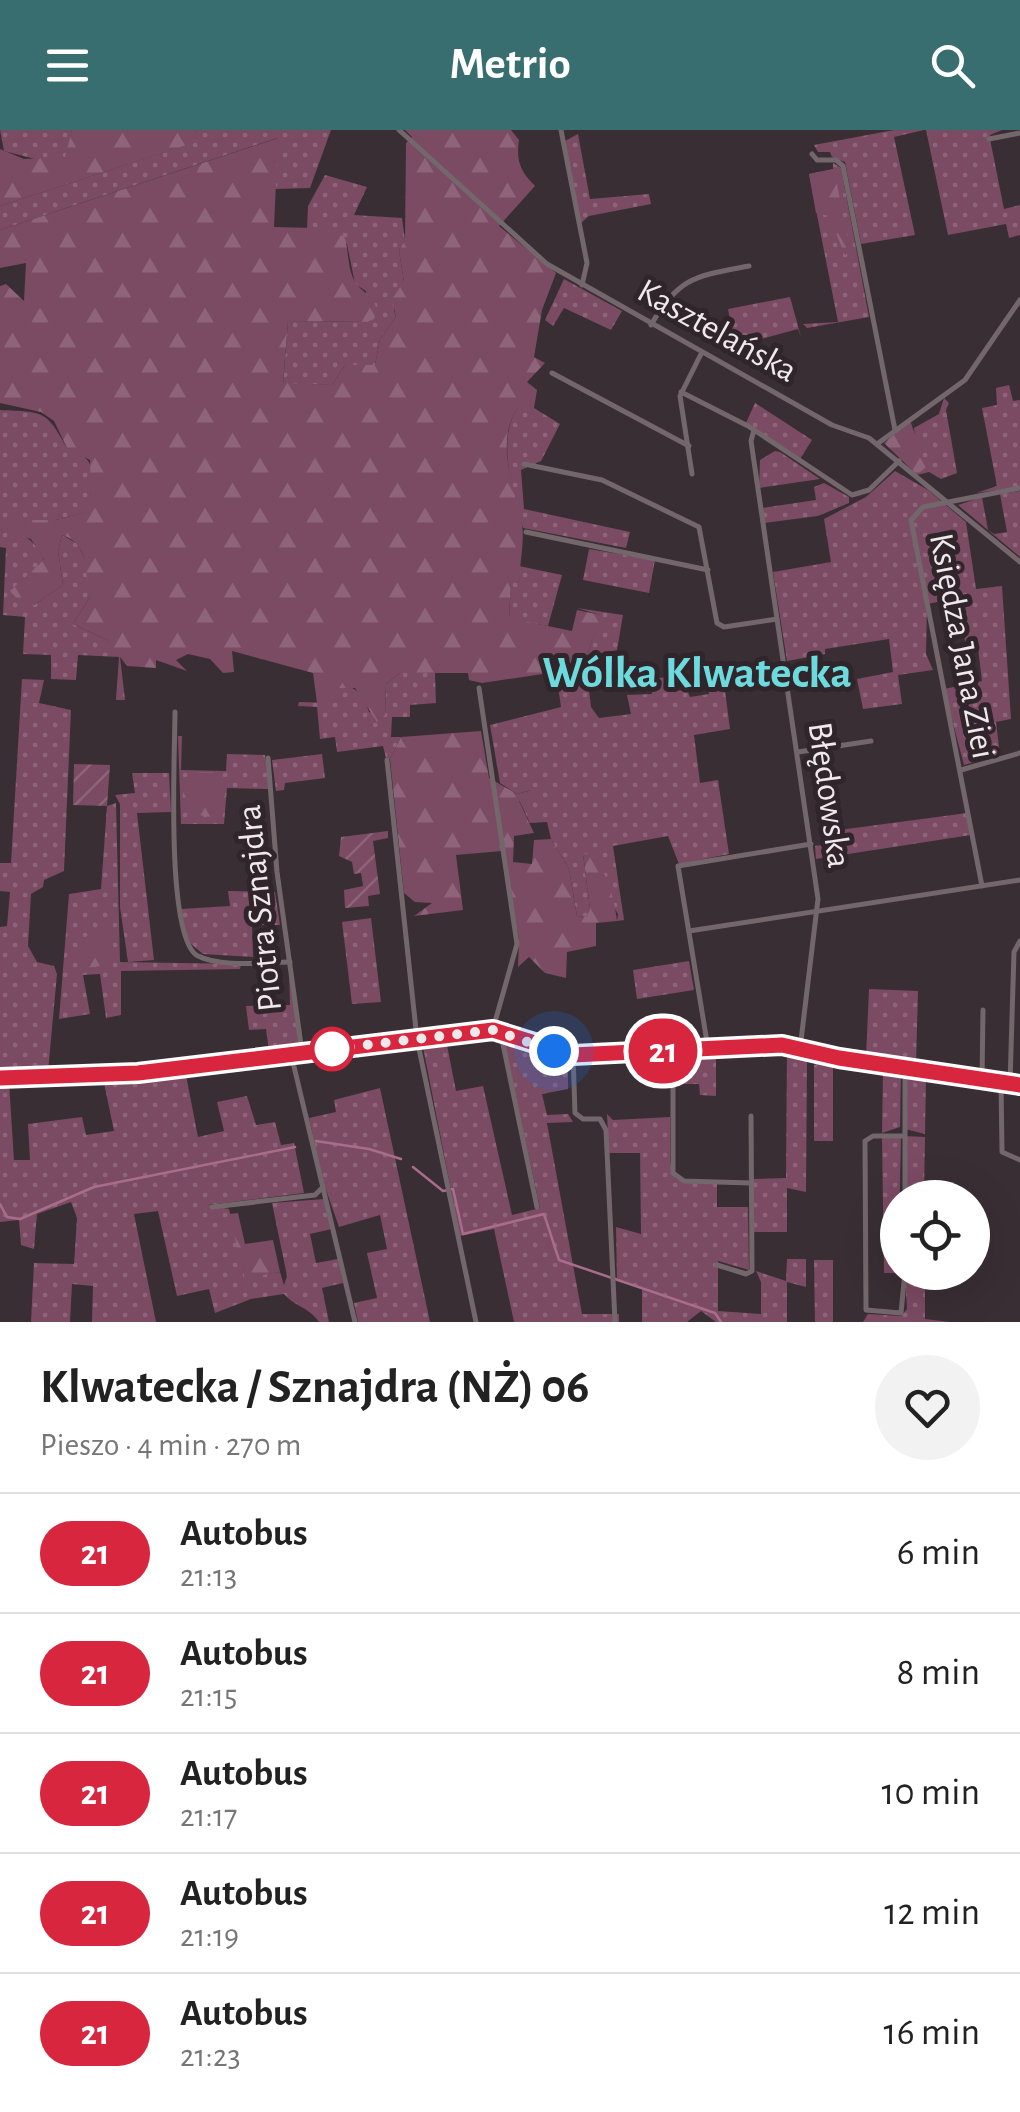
<!DOCTYPE html>
<html lang="pl">
<meta charset="utf-8">
<style>
body{margin:0;font-family:"Alegreya Sans",sans-serif;background:#f2f2f2;color:#222;height:100vh;display:flex;flex-direction:column;font-size:38px;white-space:nowrap}
*{box-sizing:border-box;margin:0}
p{font-size:32px;color:#767676}
.icon{flex:none;width:55px;height:55px;fill:none;stroke:currentColor;stroke-width:2;stroke-linecap:round;stroke-linejoin:round}
.map{position:relative;height:1192px;overflow:hidden}
.side{display:flex;flex-direction:column;background:#fff;flex:1}
.side>*{flex:none}
.badge{padding:0 20px;border-radius:32px;font-size:35px;line-height:65px}
.controls{position:absolute;left:880px;top:1050px;display:grid;gap:20px}
.controls a{display:grid;place-items:center;width:110px;height:110px;border-radius:50%;background:#fff;box-shadow:0 10px 40px #0002;font-size:50px}
.you{position:absolute;width:50px;height:50px;margin:-25px;border:8px solid #fff;border-radius:50%;background:#1a73e8;box-shadow:0 0 0 15px #1a73e833}
.map>.badge{position:absolute;translate:-50% -50%;box-shadow:0 0 0 5px #fff}
.round{display:grid;place-items:center;flex:none;width:105px;height:105px;border-radius:52px;background:#f2f2f2}
.headline{display:flex;align-items:center;justify-content:space-between;height:170px;padding:0 40px}
h1{font-size:48px;font-weight:600;line-height:75px}
ul{padding:0;list-style:none}
li{display:flex;align-items:center;gap:30px;height:120px;padding:0 40px;border-top:2px solid #e0e0e0}
li div{flex:1}
li b{display:block;font-size:38px}
li em{font-style:normal}
li .badge{min-width:110px;font-weight:700;text-align:center}
header{display:flex;justify-content:space-between;align-items:center;height:130px;padding:0 40px;background:#386e70;color:#fff;font-size:45px;font-weight:600}
.map>svg:first-child{display:block}
.grass{fill:url(#grass-dots)}
.forest{fill:url(#forest-firs)}
.garden{fill:url(#garden-furrows)}
.lines{fill:none;stroke-linecap:round;stroke-linejoin:round}
.stream{stroke:#a96d8c;stroke-width:2.5}
.street{stroke:#73676c;stroke-width:5}
.line-casing{stroke:#fff;stroke-width:22}
.line{stroke:#d7263d;stroke-width:15}
.walk{stroke:#f0e9ec;stroke-width:10;stroke-dasharray:0 18}
.stop-dot{fill:#fff;stroke:#d7263d;stroke-width:5}
.labels{text-anchor:middle;dominant-baseline:central;stroke-width:10;stroke-linejoin:round;paint-order:stroke}
.street-label{font-size:35px;fill:#f0e9ec;stroke:#2f252a}
.district-label{font-size:45px;font-weight:bold;fill:#6ddadd;stroke:#2f252a}
</style>
<header><svg class="icon" aria-label="menu" viewBox="0 0 24 24"><path d="M4 6h16M4 12h16M4 18h16"/></svg>Metrio<svg class="icon" aria-label="search" viewBox="0 0 24 24"><circle cx="10" cy="10" r="6"/><path d="M15 15l6 6"/></svg></header>
<div class="map">
<svg width="1020" height="1192" viewBox="0 0 1020 1192">
<defs>
<pattern id="grass-dots" width="8" height="8" patternUnits="userSpaceOnUse" patternTransform="scale(2.5)"><rect width="8" height="8" fill="#7b4a63"/><path d="M2 2h.1M6 6h.1" fill="none" stroke="#8e647a" stroke-width="1.8" stroke-linecap="round"/></pattern>
<pattern id="forest-firs" width="22" height="20" patternUnits="userSpaceOnUse" patternTransform="scale(2.5)"><rect width="22" height="20" fill="#7b4a63"/><path d="M5 1l3.5 6h-7zM16 11l3.5 6h-7z" fill="#8e647a"/></pattern>
<pattern id="garden-furrows" width="10" height="10" patternUnits="userSpaceOnUse" patternTransform="scale(2.5)"><rect width="10" height="10" fill="#7b4a63"/><path d="M-1 1l2-2M0 10L10 0M9 11l2-2" fill="none" stroke="#8e647a"/></pattern>
</defs>
<rect width="100%" height="100%" fill="#392e34"/>
<g class="grass">
<path d="M0 0H72L66 27 43 31 4 21Z"/>
<path d="M197 0H331L310 58 275 59 277 8 0 100V76L186 15Z"/>
<path d="M894 0H924L894 7 915 105 861 114 845 32 832 27 830 22H818L814 15Z"/>
<path d="M926 0H1002L990 5 991 14 1004 79 1020 75V105L1009 108 1006 94 948 105Z"/>
<path d="M578 4 590 69 649 64 651 74 589 86 581 93 565 11Z"/>
<path d="M833 33 841 38 869 187 807 198 803 194 838 192 809 44 833 39Z"/>
<path d="M325 45 367 57 354 85 402 88 405 110 399 120 404 152 394 180 396 187 380 209 375 235H345L332 255 283 254 288 191 367 192 366 161 355 154 347 114 307 99 308 76Z"/>
<path d="M564 149 622 181 611 200 564 178 553 196 545 190Z"/>
<path d="M790 167 801 207 798 199 735 216 728 179Z"/>
<path d="M1009 255 1013 271 1020 270V357L976 363 997 356 982 278 997 275 996 258Z"/>
<path d="M944 268 949 273 946 280 957 343 941 349 929 342 917 345 925 337 916 320 914 298 939 284Z"/>
<path d="M755 273 812 310 800 329 746 293Z"/>
<path d="M518 278H534L560 294 541 331 521 340 524 379 630 402 626 418 523 398C513 365 496 307 518 278Z"/>
<path d="M0 280C44 282 46 280 67 318 101 328 95 352 86 382L56 390H0Z"/>
<path d="M775 321 780 322 820 349 759 358 760 330Z"/>
<path d="M895 341 928 360 966 392 976 459 1002 456 1011 589 996 592 1000 625 964 635 944 559 982 551 977 510 965 511 959 468 927 474 926 524 933 540 898 545 902 574 863 579 857 549 893 542 889 509 825 519V524L787 531 773 442 831 432 824 389 866 367Z"/>
<path d="M824 353 849 367V373L818 386 764 393 762 378 816 370 814 357Z"/>
<path d="M1020 361V427L958 375 982 367 988 400 994 404 1007 402 1000 364Z"/>
<path d="M0 399C22 401 36 410 44 431L24 451 34 475 63 455 58 421 62 405 78 414 87 435 90 467 73 494 107 510 124 527H120L125 570H116L119 527 78 525 76 550 51 549V525L23 524 25 487 3 485 6 418 0 417Z"/>
<path d="M589 419 655 430 649 463 583 450Z"/>
<path d="M519 436 562 445 548 496 509 489 511 452 520 451Z"/>
<path d="M577 478 623 485 617 520 597 524 586 534 591 577 599 588 631 584 627 565 652 564 650 549 668 547 670 561 687 560 690 567 709 564 707 554 724 553 730 599 694 605 700 653 718 650 729 724 679 734 668 706 613 716 624 790 617 791 618 784 583 724 590 779 586 787 577 786 569 739 551 709 547 692 530 693 519 670 531 660 517 664 500 653 490 595 561 577 556 542 563 546 583 539 600 485Z"/>
<path d="M421 541 435 543 436 573 410 575V587H392L391 607H401L390 629 386 628 383 616 337 622 335 607 320 609 317 577 298 576 299 572 331 573V558C353 551 363 563 369 582L385 585 386 554 400 543Z"/>
<path d="M22 549 44 550 39 573 71 580 64 741 44 750 43 757 31 764 28 816 37 832 54 836 57 844 48 942 0 943V797L7 796 10 762 0 761V733H11Z"/>
<path d="M178 606H182L181 640 226 641 227 624 265 625 270 659 227 658 224 694H181Z"/>
<path d="M322 624 325 648 285 653 284 660 276 661 272 630Z"/>
<path d="M132 643H169L171 682 137 683 154 830 128 832 120 777V674L115 665 135 663Z"/>
<path d="M116 673 120 832 241 834 240 839 121 841V885L106 888 100 844 83 845 90 884 59 889 69 764 101 759 107 676Z"/>
<path d="M967 683 971 705 816 729 815 716 839 712V700Z"/>
<path d="M228 761 275 762 280 795H252L253 827 203 824 186 810 181 779 230 776Z"/>
<path d="M371 788 381 872 352 874 342 792Z"/>
<path d="M689 831 694 860 637 869 633 840Z"/>
<path d="M289 838 300 918 269 921 266 899 249 900 246 876 290 875Z"/>
<path d="M869 859 918 861 916 935 866 927Z"/>
<path d="M503 907 568 927V959L542 964 547 985 568 984 573 992 547 993 582 1184H619V1192H514L494 1099 460 1106 422 912 446 910 456 961 483 956 512 1085 540 1078Z"/>
<path d="M787 919 805 926 807 932 806 1062 787 1058V1102H754L753 1049 786 1048Z"/>
<path d="M716 922V966L700 965 699 954H678L676 924Z"/>
<path d="M828 930 833 931V1011H814V935Z"/>
<path d="M185 940 198 1007 224 1001 217 972 247 966 256 995 275 992 281 1015 294 1013 304 1063 208 1075 229 1079 245 1147 280 1142 284 1155 287 1146 272 1073 324 1069 332 1099 310 1104 316 1133 338 1129 343 1153 322 1158 329 1192H319C309 1177 295 1177 284 1164L251 1169 215 1183 209 1159 177 1166 158 1081 134 1084 156 1192H92L93 1156 72 1154 70 1192H31L34 1133 74 1134 77 1088 71 1072 37 1084 34 1119 21 1115 19 1090 0 1092V952H9L14 1030H30L28 994 82 987 86 1005 114 1001 103 948Z"/>
<path d="M883 940 901 943 900 997 882 1003Z"/>
<path d="M911 944 926 947 925 1004 905 999 907 948Z"/>
<path d="M380 958 430 1192H358L354 1173 377 1168 367 1123 387 1119 380 1085 339 1097 323 1051 309 988 336 982 334 970Z"/>
<path d="M607 984 613 990 670 987V1032L676 1049 717 1054V1077H748L749 1140 718 1131V1181L761 1184V1152L756 1141 786 1151 787 1129H806V1157L787 1152V1192H716L701 1181 687 1192H642V1159L617 1151 616 1097 641 1104 640 1023H609Z"/>
<path d="M905 1006 925 1007 924 1067 905 1068Z"/>
<path d="M901 1007 898 1142 901 1143H884L882 1008Z"/>
<path d="M814 1130H833V1192H815Z"/>
<path d="M925 1142V1189L950 1192H863L868 1184 901 1186 907 1179 905 1143Z"/>
</g>
<g class="forest">
<path d="M72 0H197L187 15 0 76V19L24 29 65 27Z"/>
<path d="M405 0H511L519 10C516 31 520 41 535 56L499 96 556 143 542 180 534 227 545 233 527 252 537 260 534 278H518C494 311 515 359 522 395 525 412 519 433 520 451L511 453 509 488 572 501 577 480 601 485 580 546 556 542 482 553 469 550 468 543H400L386 554 385 585 377 592 355 558H332L331 573H317L313 543 232 521 234 542 223 543 210 529 188 524 176 530 187 541 156 530V538L127 536 107 510 73 494 90 467C84 444 91 414 62 405L58 421 63 455 34 475 20 472 10 461 44 430 31 409 0 399V390H56L85 382 91 363 90 330 67 318 54 291 41 282 0 273V156L6 154 24 171 26 133 0 138V100L278 8 274 97 313 98 344 106C349 119 347 134 353 148 360 165 383 166 374 189L367 192 288 191 283 253 332 255 345 235H375L380 209 396 187 392 169 404 152 399 120 405 110 406 13 412 7Z"/>
<path d="M834 39 850 122 845 125 829 86 816 83 809 44Z"/>
<path d="M910 290 926 337 917 345 884 313Z"/>
<path d="M481 601 489 648 517 664 532 660 535 667 519 671 534 703 514 706 513 732 532 734 534 710 551 709 569 739 577 786 586 787 590 779 583 723C605 728 615 771 617 791L596 793V816L567 822 566 848 545 843 529 827 518 837 519 809 502 721 456 725 463 780 414 786 432 773 415 772 404 763 390 629 401 607Z"/>
<path d="M200 642H216L225 648V670L211 687 182 682 181 678 185 651Z"/>
<path d="M104 800 113 802 112 834 81 839 78 829 82 808Z"/>
<path d="M238 1083 245 1114 273 1110 280 1142 245 1148 229 1084Z"/>
</g>
<g class="garden">
<path d="M74 634 110 635 107 676 73 675Z"/>
<path d="M388 701V708L373 711 380 764 368 766 369 776 345 778 344 760 363 756 361 743 354 744 352 732 339 726 341 707Z"/>
</g>
<g class="lines">
<g class="stream">
<path d="M316 1011 369 1019 401 1029"/>
<path d="M413 1037 443 1061 453 1059 463 1104 544 1084 559 1130 715 1183 721 1192"/>
<path d="M0 1074 7 1087 20 1089 94 1057 295 1017"/>
</g>
<g class="street">
<path d="M399 0 547 134 832 295 869 308 1020 432"/>
<path d="M561 0 587 133 582 155"/>
<path d="M989 9 1020 3"/>
<path d="M812 24 817 30H836L843 36 895 300"/>
<path d="M651 195C679 146 697 146 749 136"/>
<path d="M552 243 689 316"/>
<path d="M681 262 748 296 852 365 869 360 899 331"/>
<path d="M754 300 751 311 818 769 800 919"/>
<path d="M877 314 965 250 1020 170"/>
<path d="M524 334 602 350 699 397 717 493 724 497 777 489"/>
<path d="M692 344 680 266 701 224"/>
<path d="M526 402 708 440"/>
<path d="M479 558 517 814 493 899"/>
<path d="M175 582C175 622 165 809 198 826 222 838 263 832 290 832"/>
<path d="M798 622 871 611"/>
<path d="M268 628 277 742 302 922"/>
<path d="M387 630 417 909 476 1192"/>
<path d="M961 640 1020 623"/>
<path d="M982 756 911 390 923 377 1020 358"/>
<path d="M689 801 1020 750"/>
<path d="M500 900 537 1077"/>
<path d="M708 918 678 736 811 714"/>
<path d="M673 921V1043L684 1051 751 1053"/>
<path d="M291 924 355 1192"/>
<path d="M573 925 575 983 583 989H600L606 1000 615 1192"/>
<path d="M905 939V1068"/>
<path d="M0 948 138 943 493 900 573 925 786 916 839 928 1020 955"/>
<path d="M982 950 983 880"/>
<path d="M1001 952 1002 1022 1020 1030"/>
<path d="M1010 953 1014 822 1020 811"/>
<path d="M904 1006H873L865 1011 866 1180 901 1183 905 1142"/>
<path d="M212 1077 315 1065 321 1059"/>
<path d="M717 1135 746 1144 752 1141 751 986"/>
</g>
</g>
<g class="lines">
<g class="line-casing">
<path id="line" d="M0 948 138 943 493 900 573 925 782 915 839 928 1020 955"/>
</g>
<use href="#line" class="line"/>
<path class="walk" d="M332 919 493 900 554 921"/>
</g>
<circle class="stop-dot" cx="332" cy="919" r="20"/>
<g class="labels">
<g class="street-label">
<text transform="translate(717 201) rotate(29)">Kasztelańska</text>
<text transform="translate(962 516) rotate(79)">Księdza Jana Ziei</text>
<text transform="translate(829 665) rotate(82)">Błędowska</text>
<text transform="translate(260 778) rotate(-96)">Piotra Sznajdra</text>
</g>
<g class="district-label">
<text x="697" y="543">Wólka Klwatecka</text>
</g>
</g>
</svg>
<div class="controls">
<a><svg class="icon" aria-label="locate" viewBox="0 0 24 24"><circle cx="12" cy="12" r="6"/><path d="M12 2v4M12 18v4M2 12h4M18 12h4"/></svg></a>
</div>
<div class="you" style="left:554px;top:921px"></div>
<b class="badge" style="left:663px;top:921px;background:#d7263d;color:#fff">21</b>
</div>
<section class="side">
<div class="headline"><div><h1>Klwatecka / Sznajdra (NŻ) 06</h1><p>Pieszo · 4 min · 270 m</p></div><a class="round"><svg class="icon" aria-label="heart" viewBox="0 0 24 24"><path d="M12 20l-8-8c-3-5 5-10 8-4 3-6 11-1 8 4z"/></svg></a></div>
<ul>
<li><span class="badge" style="background:#d7263d;color:#fff">21</span><div><b>Autobus</b><p>21:13</p></div><em>6 min</em></li>
<li><span class="badge" style="background:#d7263d;color:#fff">21</span><div><b>Autobus</b><p>21:15</p></div><em>8 min</em></li>
<li><span class="badge" style="background:#d7263d;color:#fff">21</span><div><b>Autobus</b><p>21:17</p></div><em>10 min</em></li>
<li><span class="badge" style="background:#d7263d;color:#fff">21</span><div><b>Autobus</b><p>21:19</p></div><em>12 min</em></li>
<li><span class="badge" style="background:#d7263d;color:#fff">21</span><div><b>Autobus</b><p>21:23</p></div><em>16 min</em></li>
</ul>
</section>
